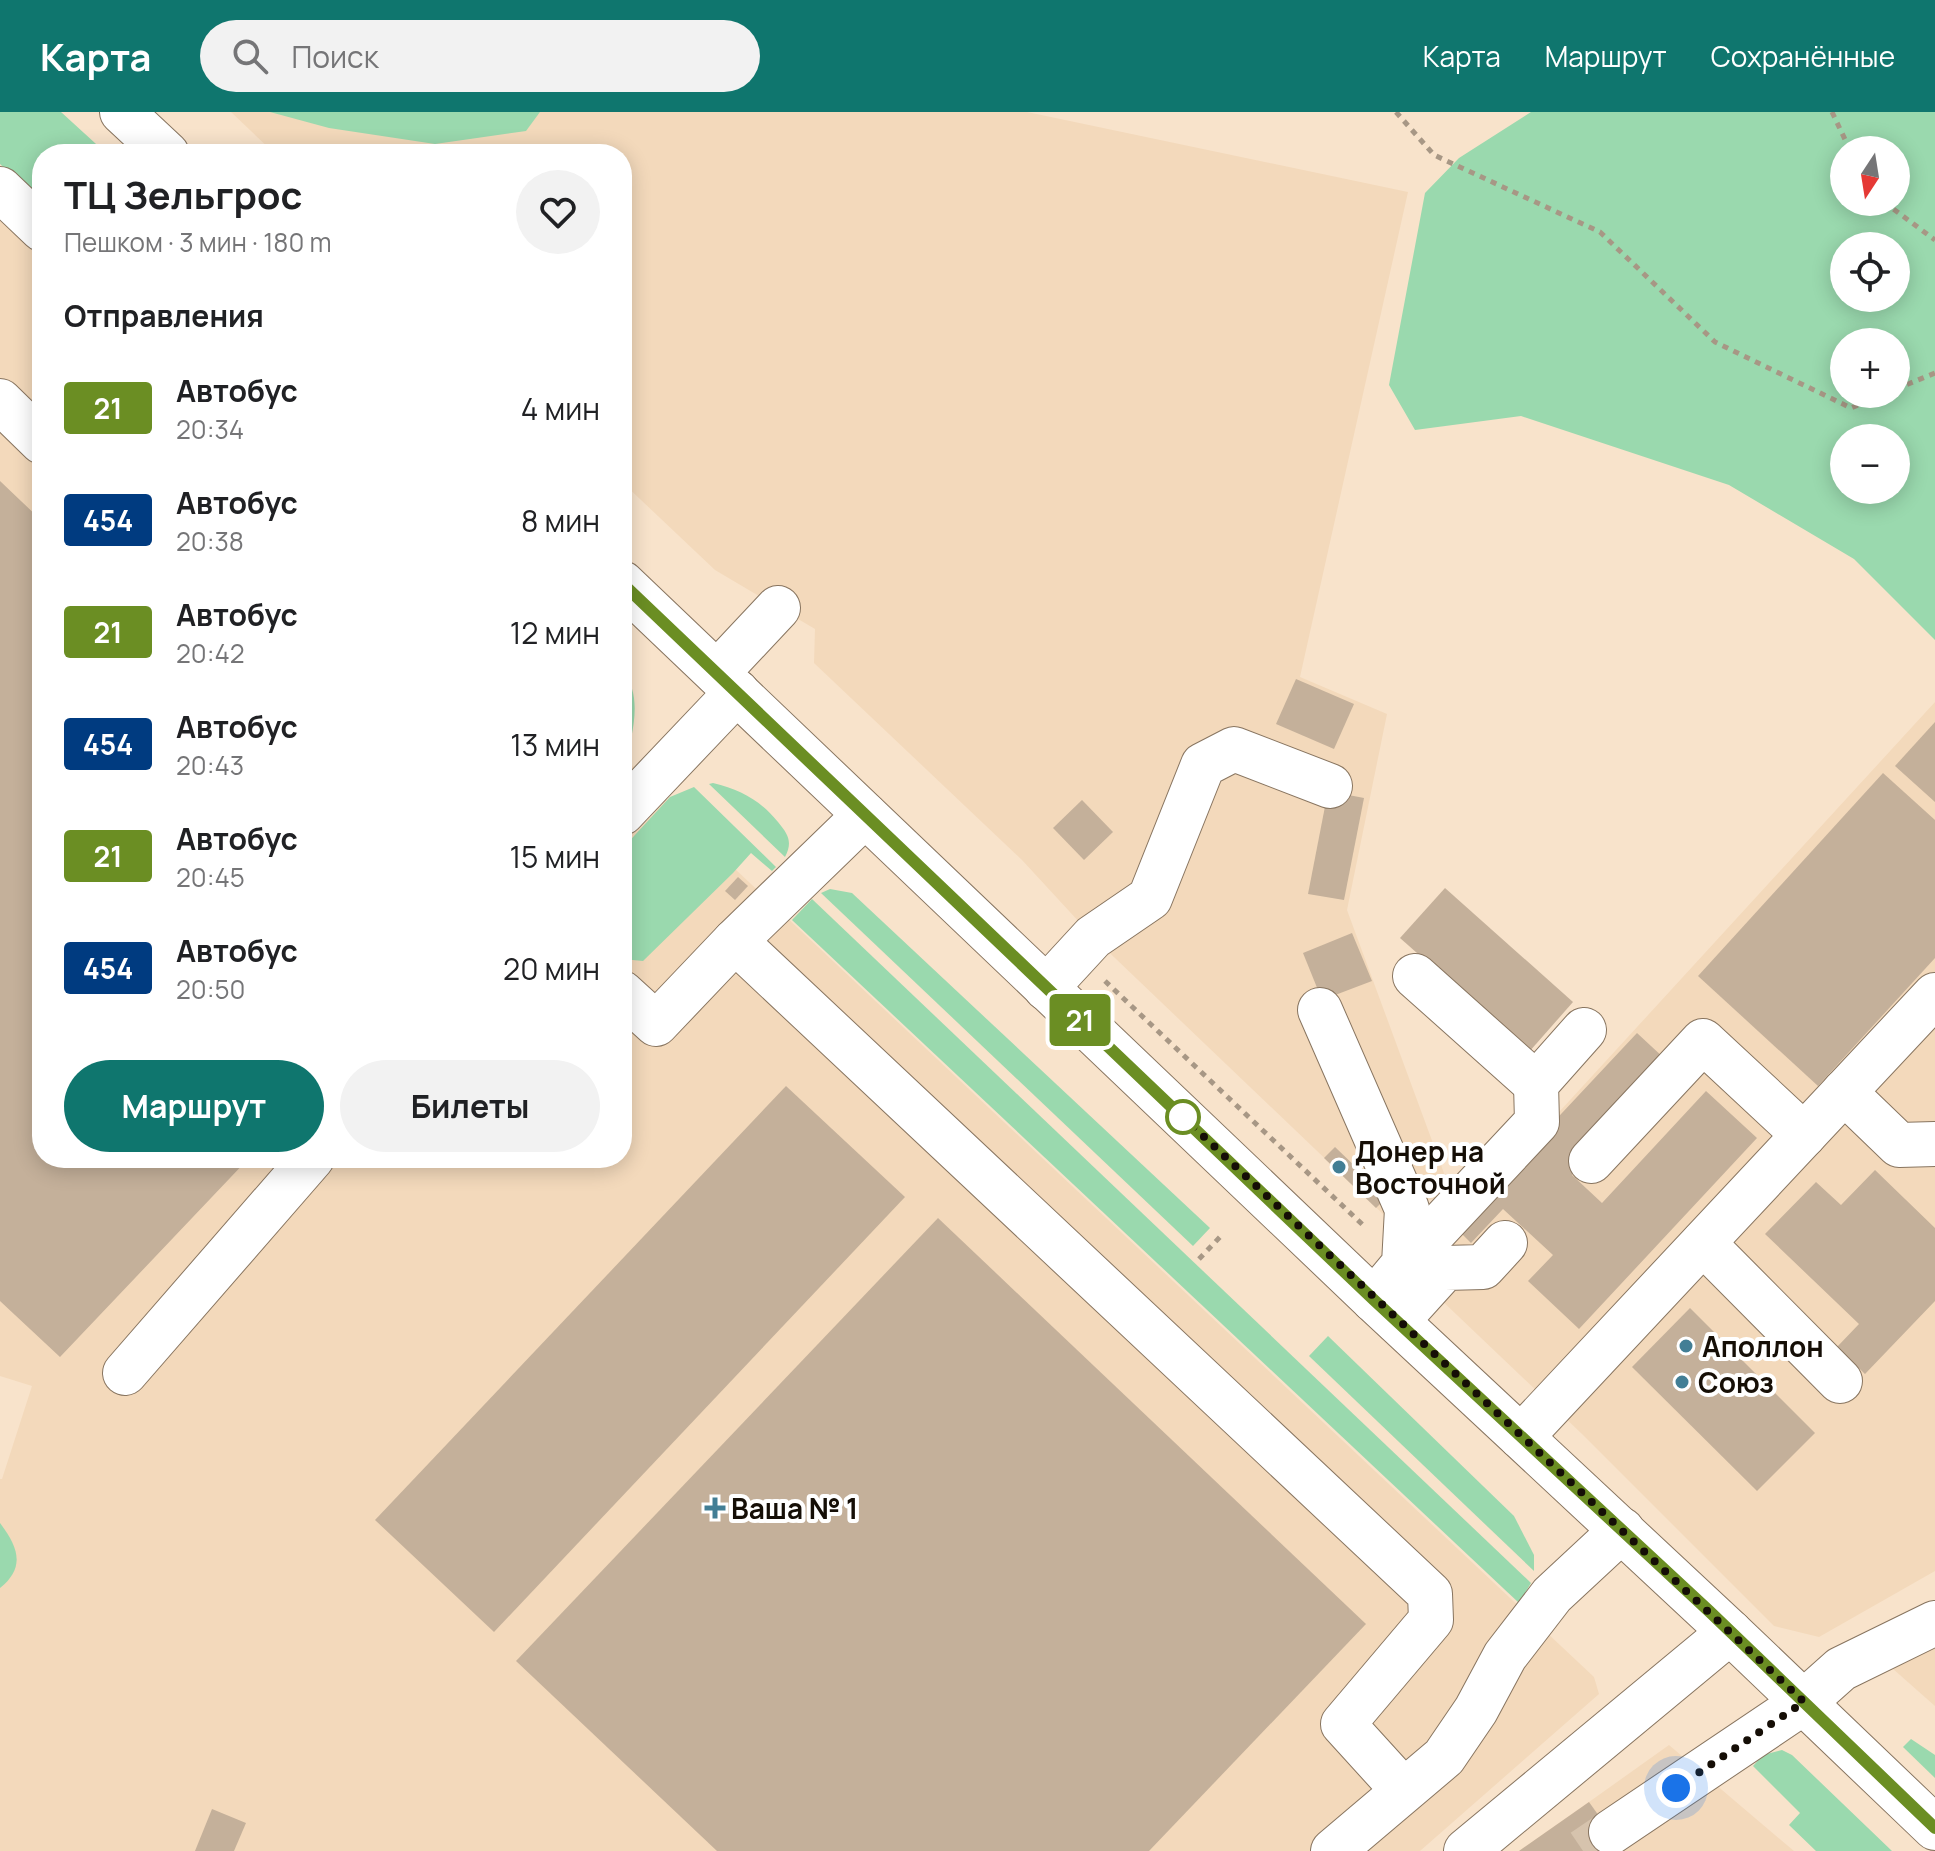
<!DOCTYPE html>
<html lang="ru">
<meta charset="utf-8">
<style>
body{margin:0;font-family:Manrope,sans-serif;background:#f2f2f2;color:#202124;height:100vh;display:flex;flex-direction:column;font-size:30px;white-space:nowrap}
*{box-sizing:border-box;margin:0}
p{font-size:26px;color:#757577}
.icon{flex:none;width:44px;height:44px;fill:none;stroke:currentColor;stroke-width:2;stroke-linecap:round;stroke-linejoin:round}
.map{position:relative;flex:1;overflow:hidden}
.drawer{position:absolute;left:32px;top:32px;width:600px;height:1024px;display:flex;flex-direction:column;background:#fff;border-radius:32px;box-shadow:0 4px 20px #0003}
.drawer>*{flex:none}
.badge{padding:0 16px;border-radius:6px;font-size:28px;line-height:52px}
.needle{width:52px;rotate:192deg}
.fabs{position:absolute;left:1830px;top:24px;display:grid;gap:16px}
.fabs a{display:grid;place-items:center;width:80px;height:80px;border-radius:50%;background:#fff;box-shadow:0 4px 20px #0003;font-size:40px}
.you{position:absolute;width:40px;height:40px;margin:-20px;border:6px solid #fff;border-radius:50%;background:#1a73e8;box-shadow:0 0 0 12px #1a73e833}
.map>.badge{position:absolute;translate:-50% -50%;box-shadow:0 0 0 4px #fff}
h2{padding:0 32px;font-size:30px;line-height:72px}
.round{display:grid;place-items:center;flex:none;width:84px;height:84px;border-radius:42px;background:#f2f2f2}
.head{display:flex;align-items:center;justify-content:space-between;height:136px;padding:0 32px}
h1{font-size:38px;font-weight:700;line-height:60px}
.button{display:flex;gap:16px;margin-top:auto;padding:16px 32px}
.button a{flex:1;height:92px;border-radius:48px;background:#0f766e;color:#fff;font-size:32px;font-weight:700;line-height:92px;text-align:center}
.button a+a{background:#f2f2f2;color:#202124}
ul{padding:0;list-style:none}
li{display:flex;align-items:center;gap:24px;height:112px;padding:0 32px}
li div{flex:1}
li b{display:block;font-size:30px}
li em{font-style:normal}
li .badge{min-width:88px;font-weight:700;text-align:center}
header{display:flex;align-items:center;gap:48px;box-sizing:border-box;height:112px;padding:0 40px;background:#0f766e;color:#fff}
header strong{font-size:38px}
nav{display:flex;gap:44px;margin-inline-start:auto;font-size:28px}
.search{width:560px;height:72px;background:#f2f2f2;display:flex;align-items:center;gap:20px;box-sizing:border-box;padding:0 28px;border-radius:44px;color:#757577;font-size:30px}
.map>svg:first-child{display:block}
.built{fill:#f3d9bb}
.green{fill:#9ad9ae;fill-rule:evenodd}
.building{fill:#c4b09a}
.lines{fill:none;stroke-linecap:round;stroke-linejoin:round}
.minor-tunnel{stroke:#d6c3ad;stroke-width:44;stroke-dasharray:44 22;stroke-linecap:butt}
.minor-casing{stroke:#887560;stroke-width:46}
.path{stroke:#a79785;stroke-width:5;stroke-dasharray:6 6;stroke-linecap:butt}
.minor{stroke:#fff;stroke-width:44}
.line-casing{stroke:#fff;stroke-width:18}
.line{stroke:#6b8e23;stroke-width:12}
.walk{stroke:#150e06;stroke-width:8;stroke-dasharray:0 14.4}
.stop-dot{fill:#fff;stroke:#6b8e23;stroke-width:4}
.poi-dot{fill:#427e95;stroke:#fff;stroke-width:3}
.labels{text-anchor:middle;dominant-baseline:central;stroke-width:8;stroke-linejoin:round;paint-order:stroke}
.poi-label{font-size:28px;font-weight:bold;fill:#150e06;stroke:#fff;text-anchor:start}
</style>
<header>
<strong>Карта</strong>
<div class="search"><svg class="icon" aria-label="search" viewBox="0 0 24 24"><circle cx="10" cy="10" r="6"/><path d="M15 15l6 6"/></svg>Поиск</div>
<nav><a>Карта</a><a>Маршрут</a><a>Сохранённые</a></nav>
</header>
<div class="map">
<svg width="1935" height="1739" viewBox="0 0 1935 1739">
<rect width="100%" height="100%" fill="#f8e3cb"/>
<g class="built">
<path d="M231 0H1027L1408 80 1300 565 1387 602 1347 798 1448 1072 1436 1086 1384 1103 1093 825 1022 748 814 551 815 517 715 458 622 370V42H275Z"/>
<path d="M0 62 42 101V1046H622V643L734 756 1594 1565 1599 1582 1420 1739H0V1367H2L32 1274 0 1264Z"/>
<path d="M1935 590V1459L1819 1525 1774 1514 1582 1322 1416 1164 1418 1154Z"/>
<path d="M1935 1536V1594L1892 1556Z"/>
<path d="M1669 1633 1794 1739H1519L1589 1690Z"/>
</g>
<g class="green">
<path d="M0 0H61L107 42H42V93L0 52Z"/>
<path d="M270 0H540L526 19 435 32 329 16Z"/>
<path d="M1531 0H1935V528L1854 447 1729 373 1521 304 1415 318 1389 273 1425 81 1459 46ZM1844 38H1896V90H1844ZM1844 134H1896V186H1844ZM1844 230H1896V282H1844ZM1844 326H1896V378H1844Z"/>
<path d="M622 560C646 583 630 633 622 661Z"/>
<path d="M713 671C741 678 760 688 778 710 788 722 793 730 785 745L709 672Z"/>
<path d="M694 675 776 755 772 759 751 741 733 761 643 849 622 847V737L670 685Z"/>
<path d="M830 777 852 781 1210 1116 1193 1134 821 781Z"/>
<path d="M812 787 1531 1471 1519 1491 792 808Z"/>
<path d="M1328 1224 1514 1404 1534 1443V1459L1309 1244Z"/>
<path d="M0 1411C18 1435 26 1455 0 1476Z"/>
<path d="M1911 1627 1935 1643V1666L1903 1635Z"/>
<path d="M1782 1638 1792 1643 1892 1739H1816L1789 1713 1800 1701 1753 1654 1763 1643Z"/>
</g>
<g class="building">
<path d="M0 369 42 409V1046H249L60 1245 0 1189Z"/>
<path d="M1296 567 1354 592 1334 637 1276 612Z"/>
<path d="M1935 610V690L1895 654Z"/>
<path d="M1883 661 1935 708V846L1818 974 1698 864Z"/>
<path d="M1328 679 1364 686 1344 788 1308 782Z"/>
<path d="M1082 688 1113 720 1084 748 1053 716Z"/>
<path d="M738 765 748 774 735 788 725 779Z"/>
<path d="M1445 776 1573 890 1529 940 1400 826Z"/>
<path d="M1352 821 1372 869 1322 888 1303 841Z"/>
<path d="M1637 921 1665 947 1575 1043 1572 1063 1602 1091 1706 979 1757 1026 1579 1217 1528 1169 1553 1143 1503 1097 1471 1131 1455 1115Z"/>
<path d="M786 974 905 1085 494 1520 375 1408Z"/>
<path d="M1335 1035 1387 1085 1376 1096 1324 1046Z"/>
<path d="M1875 1058 1935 1116V1189L1865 1262 1837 1235 1859 1212 1765 1122 1816 1070 1841 1093Z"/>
<path d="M938 1106 1366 1512 1149 1739H717L516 1549Z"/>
<path d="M1690 1196 1815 1321 1757 1379 1632 1255Z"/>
<path d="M1589 1690 1624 1739H1519Z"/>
<path d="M212 1697 246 1711 234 1739H195Z"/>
</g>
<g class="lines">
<path class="minor-tunnel" d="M1583 1739 1611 1720"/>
<g class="minor-casing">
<g id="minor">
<path d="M122 0 167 42"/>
<path d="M0 77 42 117"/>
<path d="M0 289 42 330"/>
<path d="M622 471 1374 1188 1730 1520 1935 1716"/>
<path d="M717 561 778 496"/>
<path d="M622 701 737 580"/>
<path d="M735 829 865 703"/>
<path d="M1415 864 1536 972"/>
<path d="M1046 876 1093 825 1150 786 1203 653 1234 637 1330 674"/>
<path d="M622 881 656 912 735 829 1430 1482 1431 1508 1343 1612 1403 1678"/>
<path d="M1320 898 1407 1097 1404 1152 1374 1188"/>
<path d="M1844 980 1899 1033 1935 1032"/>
<path d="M1591 1049 1703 929 1804 1023"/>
<path d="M1703 1131 1840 1269"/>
<path d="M1404 1152 1537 1010 1536 972 1584 918"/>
<path d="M1397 1209 1445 1156 1483 1155 1505 1131"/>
<path d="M125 1261 312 1046"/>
<path d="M1521 1325 1935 883"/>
<path d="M1611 1720 1804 1590 1841 1557 1935 1511"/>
<path d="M1333 1739 1444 1645 1476 1598 1505 1544 1552 1483 1622 1418"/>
<path d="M1466 1739 1730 1520"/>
</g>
</g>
<g class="path">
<path d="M1396 0 1434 43 1600 120 1715 230 1851 296 1885 282"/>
<path d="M1832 0 1850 38"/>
<path d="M1884 90 1935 128"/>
<path d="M1896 277 1935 261"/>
<path d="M1105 869 1365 1115"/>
<path d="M1199 1147 1220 1125"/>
</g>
<use href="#minor" class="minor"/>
</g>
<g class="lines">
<g class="line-casing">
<path id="line" d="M622 471 1374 1188 1709 1499 1935 1716"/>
</g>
<use href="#line" class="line"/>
<path class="walk" d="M1183 1005 1804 1590 1676 1676"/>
</g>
<circle class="stop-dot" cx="1183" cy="1005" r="16"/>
<g class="poi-dot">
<circle cx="1339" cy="1055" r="8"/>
<circle cx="1686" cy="1234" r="8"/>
<circle cx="1682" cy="1270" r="8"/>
<path d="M711 1384h8v8h8v8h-8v8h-8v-8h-8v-8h8z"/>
</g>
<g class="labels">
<g class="poi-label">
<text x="1355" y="1039">Донер на<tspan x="1355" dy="32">Восточной</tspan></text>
<text x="1702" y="1234">Аполлон</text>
<text x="1698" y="1270">Союз</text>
<text x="731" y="1396">Ваша № 1</text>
</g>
</g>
</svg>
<div class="fabs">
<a><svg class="needle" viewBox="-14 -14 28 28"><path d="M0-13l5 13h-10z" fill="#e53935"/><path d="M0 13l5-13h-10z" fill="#757577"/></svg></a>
<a><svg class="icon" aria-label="locate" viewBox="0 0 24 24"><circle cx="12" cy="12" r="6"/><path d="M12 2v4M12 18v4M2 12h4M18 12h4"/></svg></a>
<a>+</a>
<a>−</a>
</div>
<div class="you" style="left:1676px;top:1676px"></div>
<b class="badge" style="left:1080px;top:908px;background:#6b8e23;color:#fff">21</b>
<section class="drawer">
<div class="head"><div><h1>ТЦ Зельгрос</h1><p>Пешком · 3 мин · 180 m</p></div><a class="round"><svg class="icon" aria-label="heart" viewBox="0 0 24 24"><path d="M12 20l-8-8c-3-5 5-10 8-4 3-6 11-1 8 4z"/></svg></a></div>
<h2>Отправления</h2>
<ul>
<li><span class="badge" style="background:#6b8e23;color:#fff">21</span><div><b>Автобус</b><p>20:34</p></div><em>4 мин</em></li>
<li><span class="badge" style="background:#003b80;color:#fff">454</span><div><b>Автобус</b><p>20:38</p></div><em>8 мин</em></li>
<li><span class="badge" style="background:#6b8e23;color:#fff">21</span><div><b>Автобус</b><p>20:42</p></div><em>12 мин</em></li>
<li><span class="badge" style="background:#003b80;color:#fff">454</span><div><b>Автобус</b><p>20:43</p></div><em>13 мин</em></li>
<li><span class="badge" style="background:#6b8e23;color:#fff">21</span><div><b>Автобус</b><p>20:45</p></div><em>15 мин</em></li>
<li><span class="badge" style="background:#003b80;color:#fff">454</span><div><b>Автобус</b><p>20:50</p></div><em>20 мин</em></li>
</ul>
<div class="button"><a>Маршрут</a><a>Билеты</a></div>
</section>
</div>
